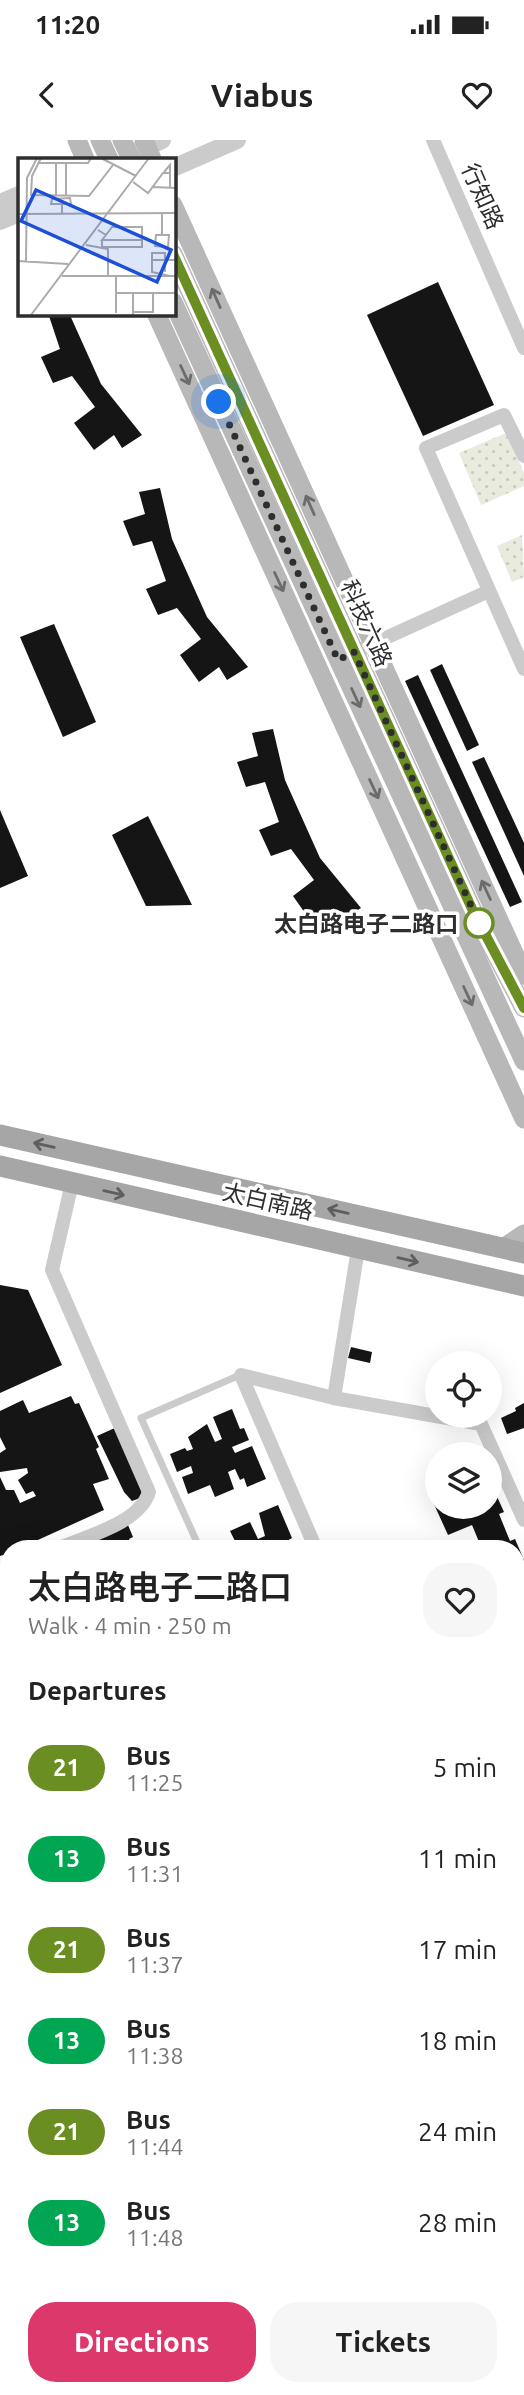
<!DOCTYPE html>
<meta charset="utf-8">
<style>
body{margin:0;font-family:Ubuntu,"Noto Sans SC",sans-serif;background:#f6f6f6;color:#222;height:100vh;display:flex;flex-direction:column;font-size:26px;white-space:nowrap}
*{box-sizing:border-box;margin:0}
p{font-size:23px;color:#767676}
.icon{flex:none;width:38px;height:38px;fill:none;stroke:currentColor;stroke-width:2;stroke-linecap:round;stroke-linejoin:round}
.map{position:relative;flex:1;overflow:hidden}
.details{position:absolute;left:0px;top:1400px;width:525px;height:856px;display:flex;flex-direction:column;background:#fff;border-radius:28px 28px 0 0;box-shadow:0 7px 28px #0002}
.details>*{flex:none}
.badge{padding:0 14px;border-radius:23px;font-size:24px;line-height:46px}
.fabs{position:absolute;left:425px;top:1211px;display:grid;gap:14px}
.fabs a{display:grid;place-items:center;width:77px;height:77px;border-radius:50%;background:#fff;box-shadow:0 7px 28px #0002;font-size:35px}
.you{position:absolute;width:35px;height:35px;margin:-18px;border:5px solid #fff;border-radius:50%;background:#1a73e8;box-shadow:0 0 0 10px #1a73e833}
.map>.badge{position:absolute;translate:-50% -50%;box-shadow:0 0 0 4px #fff}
h2{padding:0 28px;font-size:26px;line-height:63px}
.round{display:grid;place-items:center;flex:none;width:74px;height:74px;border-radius:28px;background:#f6f6f6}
.summary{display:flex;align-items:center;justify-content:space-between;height:119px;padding:0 28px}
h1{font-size:33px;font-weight:600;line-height:52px}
.cta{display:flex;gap:14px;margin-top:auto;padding:14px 28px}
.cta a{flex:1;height:80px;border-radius:28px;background:#dd386b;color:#fff;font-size:28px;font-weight:600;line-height:80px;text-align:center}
.cta a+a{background:#f6f6f6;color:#222}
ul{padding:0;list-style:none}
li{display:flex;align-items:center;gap:21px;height:91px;padding:0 28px}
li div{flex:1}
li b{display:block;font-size:26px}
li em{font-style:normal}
li .badge{min-width:77px;font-weight:700;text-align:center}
.status{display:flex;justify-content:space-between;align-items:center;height:49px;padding:0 35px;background:#fff;direction:ltr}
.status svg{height:19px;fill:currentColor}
header{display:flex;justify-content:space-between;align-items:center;height:91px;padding:0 28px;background:#fff;font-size:32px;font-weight:600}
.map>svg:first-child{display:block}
.green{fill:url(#green-dots)}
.building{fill:#151515}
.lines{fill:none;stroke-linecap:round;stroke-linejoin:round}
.service{stroke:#cbcbcb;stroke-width:7}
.minor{stroke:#cbcbcb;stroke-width:14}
.tertiary{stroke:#cbcbcb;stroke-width:18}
.secondary{stroke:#b8b8b8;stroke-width:19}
.primary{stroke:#a6a6a6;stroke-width:21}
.oneway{stroke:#6c6c6c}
.oneway2{stroke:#5e5e5e}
.line-casing{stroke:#fff;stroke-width:16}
.line{stroke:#6b8e23;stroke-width:10}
.walk{stroke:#2e2e2e;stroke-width:7;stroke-dasharray:0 12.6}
.stop-dot{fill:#fff;stroke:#6b8e23;stroke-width:3.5}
.labels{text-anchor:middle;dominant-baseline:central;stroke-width:7;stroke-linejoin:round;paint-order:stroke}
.street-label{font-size:23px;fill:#2e2e2e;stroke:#fff}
.stop-label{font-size:23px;font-weight:bold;fill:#2e2e2e;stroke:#fff;text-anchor:end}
.inset-road{fill:none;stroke:#ababab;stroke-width:2}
.view{fill:#1d4ed8;fill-opacity:0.15;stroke:#1d4ed8;stroke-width:3.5}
.inset-edge{fill:none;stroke:#2e2e2e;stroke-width:3.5}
</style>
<div class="status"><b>11:20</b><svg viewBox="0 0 49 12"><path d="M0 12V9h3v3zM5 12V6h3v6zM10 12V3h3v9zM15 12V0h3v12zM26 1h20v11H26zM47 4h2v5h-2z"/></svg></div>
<header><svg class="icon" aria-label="back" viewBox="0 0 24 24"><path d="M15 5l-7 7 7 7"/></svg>Viabus<svg class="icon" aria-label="heart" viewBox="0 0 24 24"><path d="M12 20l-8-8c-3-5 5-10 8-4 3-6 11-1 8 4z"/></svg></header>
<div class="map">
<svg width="524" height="2255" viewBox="0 0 524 2255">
<defs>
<pattern id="green-dots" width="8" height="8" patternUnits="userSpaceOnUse" patternTransform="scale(1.75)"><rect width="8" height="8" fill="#e8ebdd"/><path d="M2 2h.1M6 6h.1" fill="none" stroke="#c7cabe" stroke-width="1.8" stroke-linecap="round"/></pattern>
</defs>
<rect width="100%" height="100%" fill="#fff"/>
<g class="green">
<path d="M506 293 524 333V346L481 365 459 313Z"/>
<path d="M522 395 524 437 512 442 497 406Z"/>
</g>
<g class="building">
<path d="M438 142 494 265 423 296 367 175Z"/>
<path d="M48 173H69L101 244 142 295 122 308 114 295 94 310 74 283 95 267 72 236 53 243 41 217 60 209Z"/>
<path d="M160 348 172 399 207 477 248 527 227 540 219 527 199 542 180 515 201 499 177 468 158 475 146 449 166 441 152 401 133 406 123 381 145 374 139 352Z"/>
<path d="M54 484 96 582 63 597 20 497Z"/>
<path d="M442 524 479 605 467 611 430 530Z"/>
<path d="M418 535 522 762 510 767 405 541Z"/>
<path d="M273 589 285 640 320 718 361 768 340 781 332 769 312 783 293 756 314 740 291 709 271 716 259 690 279 682 265 642 246 647 237 622 258 616 252 593Z"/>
<path d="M484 617 524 703V736L472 622Z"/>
<path d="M0 670 28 736 0 748Z"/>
<path d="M148 676 192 765 146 766 112 695Z"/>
<path d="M0 1145 28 1150 62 1225 0 1253Z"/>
<path d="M351 1207 372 1212 370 1223 348 1218Z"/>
<path d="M495 1231 501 1257 490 1259V1232Z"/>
<path d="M71 1256 75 1264 79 1263 99 1307 96 1309 109 1339 93 1344 104 1370 18 1409H9V1413L0 1416V1337L6 1350H14L20 1363 36 1356 33 1351 26 1354 18 1340 28 1333 27 1328 0 1332V1313L6 1309 0 1297V1271L23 1260 29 1273Z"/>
<path d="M524 1263V1288L507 1294 501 1278 516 1271 515 1268Z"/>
<path d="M232 1269 240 1289 244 1288 249 1300 232 1307 235 1313 252 1306 266 1339 247 1347 244 1338 240 1340 235 1329 228 1332 234 1349 215 1357 210 1345 188 1354 182 1337 193 1333 191 1326 177 1332 170 1314 185 1308 187 1311 193 1309 188 1297 207 1284 215 1302 222 1299 213 1277Z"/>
<path d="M117 1287 144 1344 140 1358 132 1361 124 1352 97 1296Z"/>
<path d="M490 1341 504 1372 499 1374 510 1401 515 1399 524 1420V1509L516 1513V1409H482L472 1385 448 1395 433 1362 438 1360V1367H490Z"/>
<path d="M278 1365 292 1398 273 1409H223L236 1403 230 1391 250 1382 258 1399 265 1396 259 1373Z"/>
<path d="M128 1385 133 1397 129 1399 133 1409H119L117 1404 107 1409H74Z"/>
<path d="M9 1456V1474L0 1478V1461Z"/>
<path d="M9 1501V1553L0 1534V1505Z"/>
<path d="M524 1917V1980L516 1983V1920Z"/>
<path d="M9 1942V1967L3 1969 0 1946Z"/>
<path d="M524 2012V2068L516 2050V2016Z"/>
<path d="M516 2141 524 2158V2189L516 2192Z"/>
<path d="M9 2234V2247H18L22 2255H0V2238Z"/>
<path d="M180 2247H224L225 2251 216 2255H184Z"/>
<path d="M398 2247H447L450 2255H396L393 2249Z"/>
<path d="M481 2247H503L506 2255H485Z"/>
</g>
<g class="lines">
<path class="service" d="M200 1409 141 1278 240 1235"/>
<g class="minor">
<path d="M433 0 524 208"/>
<path d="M524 316 504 275 426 308 524 529"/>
<path d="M346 516 489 451"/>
<path d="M334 1258 358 1109"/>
<path d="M57 1409C86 1396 139 1384 149 1352L52 1130 72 1043"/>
<path d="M316 1409 241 1235 334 1258 481 1284 524 1380"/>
<path d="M0 1434 9 1430"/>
<path d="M516 1776 524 1773"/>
<path d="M516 1998 524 1994"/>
<path d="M516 2096 524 2114"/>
<path d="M153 2247 157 2255"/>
<path d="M357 2247 361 2255"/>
<path d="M304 2255 321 2247"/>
</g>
<g class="tertiary">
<path d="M133 13 162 0"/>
<path d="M173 28 237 0"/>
<path d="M0 63 19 55"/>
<path d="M0 81 19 73"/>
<path d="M0 2040 9 2060"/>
<path d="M93 2247 97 2255"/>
</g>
<g class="secondary">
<path d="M77 0 85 19"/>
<path d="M100 0 109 19"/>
<path d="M122 0 131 19"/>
<path d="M144 0 152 19"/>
<path d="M173 65 524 835"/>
<path d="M173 114 473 771 524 868"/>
<path d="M173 162 524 921"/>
<path d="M156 173 524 979"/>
<path d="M503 1108 524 1094"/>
</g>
<g class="primary">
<path d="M0 995 524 1113"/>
<path d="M0 1026 524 1146"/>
</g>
</g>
<defs><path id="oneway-shaft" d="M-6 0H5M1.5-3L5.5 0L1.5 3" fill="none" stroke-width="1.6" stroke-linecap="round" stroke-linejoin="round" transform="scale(1.75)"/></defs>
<g class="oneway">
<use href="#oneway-shaft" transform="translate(216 158) rotate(-114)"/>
<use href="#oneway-shaft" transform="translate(185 235) rotate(65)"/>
<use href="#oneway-shaft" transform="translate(310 365) rotate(-114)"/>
<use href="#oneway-shaft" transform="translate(279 442) rotate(65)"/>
<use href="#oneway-shaft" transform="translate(356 558) rotate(65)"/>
<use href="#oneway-shaft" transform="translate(374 649) rotate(65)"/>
<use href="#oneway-shaft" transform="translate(486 750) rotate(-115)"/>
<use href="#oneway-shaft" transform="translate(468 856) rotate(65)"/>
</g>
<g class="oneway2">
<use href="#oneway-shaft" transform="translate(44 1005) rotate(-167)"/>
<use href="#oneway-shaft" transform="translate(114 1053) rotate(13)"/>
<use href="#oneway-shaft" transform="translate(338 1071) rotate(-167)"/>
<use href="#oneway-shaft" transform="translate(408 1120) rotate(13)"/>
</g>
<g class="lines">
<g class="line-casing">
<path id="line" d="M173 114 473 771 524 868"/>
</g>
<use href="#line" class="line"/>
<path class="walk" d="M219 262 338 520 354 512 479 783"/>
</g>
<circle class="stop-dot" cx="479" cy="783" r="14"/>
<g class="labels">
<g class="street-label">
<text transform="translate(483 56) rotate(66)">行知路</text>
<text transform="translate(367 483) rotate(66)">科技六路</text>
<text transform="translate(268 1061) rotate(13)">太白南路</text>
</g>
<g class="stop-label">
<text x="458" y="783">太白路电子二路口</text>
</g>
</g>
<g transform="translate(18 18)">
<rect width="158" height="158" fill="#fff"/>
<path class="inset-road" d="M23 0 14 18 13 37 71 38 95 7M83 0 118 18M20 5H70L73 0M38 5V38M48 5V38M146 14 152 7V30M115 24 130 35 145 15H152M135 29 158 30M44 46H33L34 41 52 40 53 46H44V55M0 56 158 55M80 72 88 77 94 69H124V82H84L88 77M144 77H151L150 89 137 88 138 77H144V56M84 82V89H124V82M68 87 90 91V118M134 102H158M0 103 50 106M8 104 9 20 19 0M147 114V95H134V114L152 118M44 118H158M98 118V155M99 135H158M115 154H135V135M13 157 131 0M115 157V135"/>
<path class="view" d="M18 32 153 92 139 124 3 63Z"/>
<rect width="158" height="158" class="inset-edge"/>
</g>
</svg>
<div class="fabs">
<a><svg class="icon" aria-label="locate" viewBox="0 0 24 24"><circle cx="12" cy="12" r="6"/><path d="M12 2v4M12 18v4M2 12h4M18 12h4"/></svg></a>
<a><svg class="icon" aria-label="layers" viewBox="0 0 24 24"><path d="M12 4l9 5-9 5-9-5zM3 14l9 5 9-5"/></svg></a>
</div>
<div class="you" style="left:219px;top:262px"></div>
<section class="details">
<div class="summary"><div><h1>太白路电子二路口</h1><p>Walk · 4 min · 250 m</p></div><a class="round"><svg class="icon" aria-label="heart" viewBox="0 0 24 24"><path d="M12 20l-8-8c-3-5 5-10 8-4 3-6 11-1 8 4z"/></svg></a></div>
<h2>Departures</h2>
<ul>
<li><span class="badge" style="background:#6b8e23;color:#fff">21</span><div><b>Bus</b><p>11:25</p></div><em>5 min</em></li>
<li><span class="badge" style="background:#00a651;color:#fff">13</span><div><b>Bus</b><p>11:31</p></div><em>11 min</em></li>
<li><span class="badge" style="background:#6b8e23;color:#fff">21</span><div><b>Bus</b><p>11:37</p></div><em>17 min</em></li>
<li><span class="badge" style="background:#00a651;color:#fff">13</span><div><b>Bus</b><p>11:38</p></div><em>18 min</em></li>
<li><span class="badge" style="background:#6b8e23;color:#fff">21</span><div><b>Bus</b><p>11:44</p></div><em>24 min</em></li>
<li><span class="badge" style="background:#00a651;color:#fff">13</span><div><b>Bus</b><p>11:48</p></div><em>28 min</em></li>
</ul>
<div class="cta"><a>Directions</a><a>Tickets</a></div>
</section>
</div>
